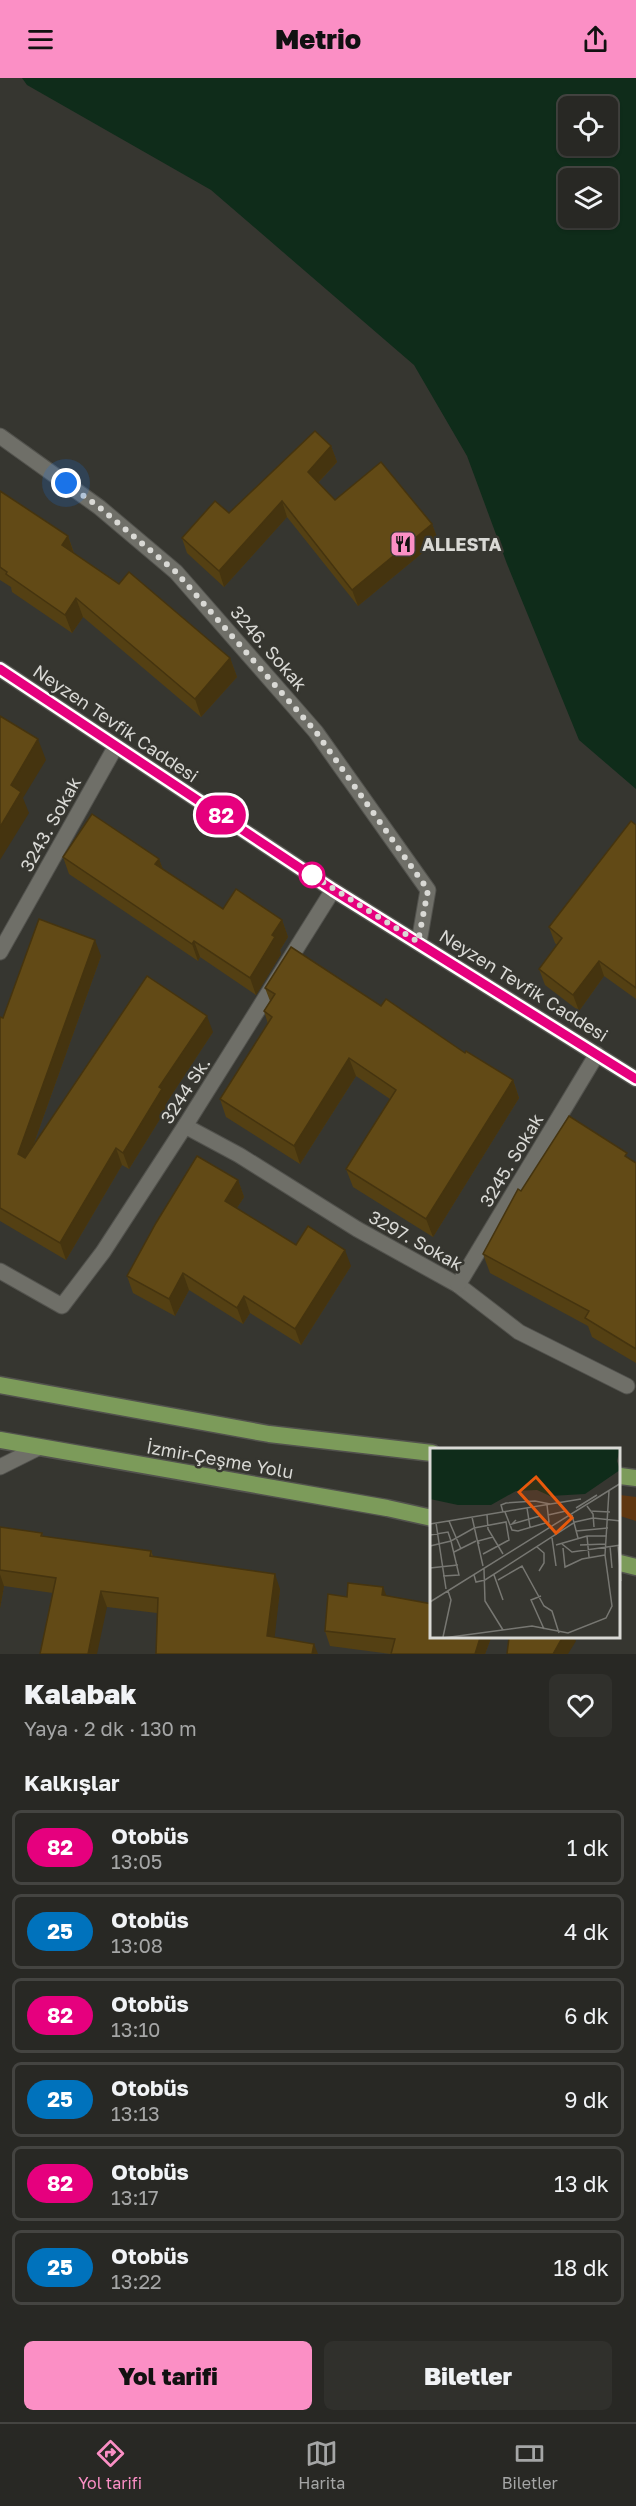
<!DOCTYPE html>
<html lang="tr">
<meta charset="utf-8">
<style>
body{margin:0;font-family:"Golos Text",sans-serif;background:#30302c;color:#f1f3f6;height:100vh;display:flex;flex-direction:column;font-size:22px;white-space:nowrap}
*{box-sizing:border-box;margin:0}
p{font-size:20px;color:#a5a6a6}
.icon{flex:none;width:33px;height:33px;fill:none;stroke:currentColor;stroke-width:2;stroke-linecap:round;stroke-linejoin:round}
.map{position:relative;height:1576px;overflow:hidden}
.sheet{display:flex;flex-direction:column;background:#282824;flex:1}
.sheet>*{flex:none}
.badge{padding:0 12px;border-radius:20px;font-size:21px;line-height:39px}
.fabs{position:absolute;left:558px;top:18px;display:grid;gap:12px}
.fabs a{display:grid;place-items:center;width:60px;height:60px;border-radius:9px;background:#282824;box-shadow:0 2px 4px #0004,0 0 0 2px #444441;font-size:30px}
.you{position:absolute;width:30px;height:30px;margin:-15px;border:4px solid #fff;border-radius:50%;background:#1a73e8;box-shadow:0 0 0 9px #1a73e833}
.map>.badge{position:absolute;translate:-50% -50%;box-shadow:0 0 0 3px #fff}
h2{padding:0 24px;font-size:22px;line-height:54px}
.round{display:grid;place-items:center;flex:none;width:63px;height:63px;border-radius:9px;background:#30302c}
.headline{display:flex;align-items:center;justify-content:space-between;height:102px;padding:0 24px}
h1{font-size:28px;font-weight:800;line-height:45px}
.button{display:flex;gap:12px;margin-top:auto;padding:12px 24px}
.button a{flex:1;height:69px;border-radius:9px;background:#fb8fc5;color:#111;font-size:24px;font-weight:800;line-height:69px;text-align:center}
.button a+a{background:#30302c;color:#f1f3f6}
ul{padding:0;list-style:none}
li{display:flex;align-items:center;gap:18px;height:75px;margin:0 12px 9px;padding:0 12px;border:3px solid #444441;border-radius:9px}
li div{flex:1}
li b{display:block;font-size:22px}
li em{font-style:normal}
li .badge{min-width:66px;font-weight:700;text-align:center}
header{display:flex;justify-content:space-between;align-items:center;height:78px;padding:0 24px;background:#fb8fc5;color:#111;font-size:27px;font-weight:800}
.tab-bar{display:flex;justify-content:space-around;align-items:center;height:84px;border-top:2px solid #444441;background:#282824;font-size:16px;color:#a5a6a6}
.tab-bar a{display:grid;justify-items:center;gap:3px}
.tab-bar .current{color:#fb8fc5}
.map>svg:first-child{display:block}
.green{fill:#603710}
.water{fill:#0f2c1a;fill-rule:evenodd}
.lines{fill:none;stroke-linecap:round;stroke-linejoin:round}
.minor-casing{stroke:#52524d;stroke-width:17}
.tertiary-casing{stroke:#52524d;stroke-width:17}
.trunk-casing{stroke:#52524d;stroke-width:19}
.minor{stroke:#6f6f68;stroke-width:15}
.tertiary{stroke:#6f6f68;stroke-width:15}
.trunk{stroke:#7c9b5a;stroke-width:16}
.wall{fill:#544013}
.shaded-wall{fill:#45340f}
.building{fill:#624a16;stroke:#45340f;stroke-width:1.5}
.line-casing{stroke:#fff;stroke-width:14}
.line{stroke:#e6007e;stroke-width:9}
.walk{stroke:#d9d9d5;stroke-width:6;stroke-dasharray:0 10.8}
.stop-dot{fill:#fff;stroke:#e6007e;stroke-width:3}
.labels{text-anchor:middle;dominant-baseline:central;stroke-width:5;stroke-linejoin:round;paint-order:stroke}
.poi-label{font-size:18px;font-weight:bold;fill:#d9d9d5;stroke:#363630;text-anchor:start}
.street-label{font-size:18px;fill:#d9d9d5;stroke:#363630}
.inset-road{fill:none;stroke:#777772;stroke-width:1.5}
.view{fill:#e8590c;fill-opacity:0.15;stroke:#e8590c;stroke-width:3}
.inset-edge{fill:none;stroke:#d9d9d5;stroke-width:3}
</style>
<header><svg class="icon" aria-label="menu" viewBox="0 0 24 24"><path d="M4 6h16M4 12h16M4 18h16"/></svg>Metrio<svg class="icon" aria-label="share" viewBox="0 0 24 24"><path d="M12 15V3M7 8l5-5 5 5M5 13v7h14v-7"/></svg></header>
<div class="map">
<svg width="636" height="1576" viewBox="0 0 636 1576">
<rect width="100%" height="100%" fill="#363630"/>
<path class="green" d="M620 1417 636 1419V1443L620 1438Z"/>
<path class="water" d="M22 0H636V711L579 662 507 486 467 378 414 287 211 112 27 7ZM568 28H608V68H568ZM568 100H608V140H568Z"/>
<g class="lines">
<g class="minor-casing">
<g id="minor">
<path d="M0 358 99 429 176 494 316 654 428 812 419 864"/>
<path d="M0 874 116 668"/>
<path d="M185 1048 239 1077 357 1151 458 1207 519 1254 627 1308"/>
<path d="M0 1193 62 1228 103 1174 185 1048 333 812"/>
<path d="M458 1207 597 976"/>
<path d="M0 1389 40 1369"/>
</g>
</g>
<g class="tertiary-casing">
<path id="tertiary" d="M0 591 333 812 636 1001"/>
</g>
<g class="trunk-casing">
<g id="trunk">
<path d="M0 1307 269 1356 432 1375"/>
<path d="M0 1362 387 1430 432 1440"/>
<path d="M620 1398 636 1400"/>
<path d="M620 1485 636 1489"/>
</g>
</g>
<use href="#minor" class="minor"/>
<use href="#tertiary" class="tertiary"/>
<use href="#trunk" class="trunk"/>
</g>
<g class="wall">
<path d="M331 368 337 384 318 405 335 422 432 446 438 462 358 528 287 439 224 509 187 475 182 460 229 435Z"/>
<path d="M0 413 68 458 74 475 230 580 237 599 201 639 83 539 72 555 12 514 11 509 0 502Z"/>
<path d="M636 747V921L604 898 579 933 545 907 539 891 557 867 555 865 549 849Z"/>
<path d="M63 779 159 781 163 792 223 831 282 842 288 859 280 872 281 876 256 917 200 879 198 883 69 796Z"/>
<path d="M101 878 33 1068 213 954 167 1024 168 1028 129 1091 122 1087 66 1182 0 1143V939L3 940Z"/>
<path d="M265 910 381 928 513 1002 519 1020 433 1159 353 1109 346 1091 390 1021 356 998 300 1086 226 1039 220 1021 268 946 264 933 270 923Z"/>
<path d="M629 1081 636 1085V1285L592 1259 588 1248 490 1195 483 1176 521 1113Z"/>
<path d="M238 1102 244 1119 237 1130 296 1167 351 1188 301 1267 250 1235 243 1246 189 1212 175 1238 133 1215 127 1198Z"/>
<path d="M0 1449 42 1455 43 1459 151 1473 153 1478 280 1511 274 1559 318 1576 157 1535 107 1529 53 1515 4 1508 0 1530Z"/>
<path d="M387 1518 432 1560H491L485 1576H391L330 1568 325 1553 347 1519Z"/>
</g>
<g class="shaded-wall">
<path d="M331 368 337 384 313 410 308 394Z"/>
<path d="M282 423 287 439 224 509 219 493Z"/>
<path d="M432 446 438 462 358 528 352 512Z"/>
<path d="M68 458 74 476 62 467Z"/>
<path d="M76 520 83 539 72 555 65 537Z"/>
<path d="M230 580 237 599 201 639 195 621Z"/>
<path d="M38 661 46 682 23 720 29 735 0 782V749L11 707Z"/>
<path d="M159 781 165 797 155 786Z"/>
<path d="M282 842 288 859 280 872 281 876 256 917 250 900 272 857Z"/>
<path d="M95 862 101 878 24 1093 18 1076Z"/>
<path d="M194 863 200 879 198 883 192 866Z"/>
<path d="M599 883 604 898 579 933 573 917Z"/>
<path d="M207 938 213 954 167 1024 168 1028 129 1091 123 1075 159 1009Z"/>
<path d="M349 980 356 998 300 1086 294 1068Z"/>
<path d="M513 1002 519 1020 433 1159 426 1141Z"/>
<path d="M116 1070 122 1087 66 1182 60 1165Z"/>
<path d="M238 1102 244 1119 231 1139 225 1123Z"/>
<path d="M345 1172 351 1188 301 1267 295 1251Z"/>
<path d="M183 1195 189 1212 175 1238 169 1221Z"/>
<path d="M244 1218 250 1235 243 1246 237 1230Z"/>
<path d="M0 1496 4 1508 0 1530Z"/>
<path d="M275 1496 280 1511 273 1574 267 1558Z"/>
<path d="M383 1509 389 1524 382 1517Z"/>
<path d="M101 1513 107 1529 97 1576H88Z"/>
<path d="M480 1560H491L485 1576H475Z"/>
<path d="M562 1560H574L576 1563 568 1576H553Z"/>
<path d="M314 1566 318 1576H312Z"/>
</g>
<g class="building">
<path d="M315 353 331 368 308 394 335 422 381 384 432 446 352 512 282 423 219 493 182 460 215 423 229 435Z"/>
<path d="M0 413 68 458 62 467 119 506 129 494 230 580 195 621 76 520 65 537 6 496 7 494 0 489Z"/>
<path d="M0 638 38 661 11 707 21 714 0 749Z"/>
<path d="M92 736 159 781 155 786 223 831 236 811 282 842 272 857 275 859 250 900 194 863 192 866 63 779Z"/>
<path d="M631 743 636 747V910L599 883 573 917 539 891 562 860 549 849Z"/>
<path d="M39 841 95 862 18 1076 25 1080 147 898 207 938 159 1009 162 1011 123 1075 116 1070 60 1165 0 1130V939L3 940Z"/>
<path d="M291 869 381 928 386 921 465 975 466 973 513 1002 426 1141 346 1091 396 1012 349 980 294 1068 220 1021 272 939 264 933 275 916 265 910Z"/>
<path d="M569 1038 627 1075 625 1078 636 1085V1271L585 1240 589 1233 483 1176 518 1111 521 1113Z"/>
<path d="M197 1078 238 1102 225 1123 296 1167 308 1148 345 1172 295 1251 244 1218 237 1230 183 1195 169 1221 127 1198 156 1145Z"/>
<path d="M0 1449 42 1455 41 1458 151 1473 150 1478 275 1496 267 1558 314 1566 312 1576H156L158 1520 101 1513 88 1576H40L56 1500 0 1492Z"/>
<path d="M348 1505 383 1509 382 1517 432 1526V1560H480L475 1576H391L395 1561 325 1553 328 1516 347 1519Z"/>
<path d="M509 1560H562L553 1576H507Z"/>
</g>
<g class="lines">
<g class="line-casing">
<path id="line" d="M0 591 333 812 636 1001"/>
</g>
<use href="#line" class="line"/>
<path class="walk" d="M66 405 99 429 176 494 316 654 428 812 418 864 312 797"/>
</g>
<defs>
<g id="restaurant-square" transform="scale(1.35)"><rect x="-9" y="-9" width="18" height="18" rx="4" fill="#fb8fc5" stroke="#363630"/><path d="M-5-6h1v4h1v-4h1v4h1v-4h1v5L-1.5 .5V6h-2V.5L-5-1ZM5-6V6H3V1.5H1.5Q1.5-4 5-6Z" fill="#111"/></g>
</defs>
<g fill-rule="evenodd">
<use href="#restaurant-square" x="403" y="466"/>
</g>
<circle class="stop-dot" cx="312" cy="797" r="12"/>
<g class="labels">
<g class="poi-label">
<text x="422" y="466">ALLESTA</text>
</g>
<g class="street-label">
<text transform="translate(269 570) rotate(49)">3246. Sokak</text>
<text transform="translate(116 645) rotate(34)">Neyzen Tevfik Caddesi</text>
<text transform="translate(50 746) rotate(-61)">3243. Sokak</text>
<text transform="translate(524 907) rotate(32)">Neyzen Tevfik Caddesi</text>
<text transform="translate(185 1012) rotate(-57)">3244 Sk.</text>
<text transform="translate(511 1082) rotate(-59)">3245. Sokak</text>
<text transform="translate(416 1162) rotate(29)">3297. Sokak</text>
<text transform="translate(220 1381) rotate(10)">İzmir-Çeşme Yolu</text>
</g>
</g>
<g transform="translate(430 1370)">
<rect width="190" height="190" fill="#363630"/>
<path d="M0 0H190L187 13 190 22 155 46 120 48 107 42 86 43 61 57H28L0 51Z" fill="#0f2c1a"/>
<path class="inset-road" d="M157 58 163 66 164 79M97 60 100 79M146 60 167 47M160 63 180 64M73 64 71 57 76 55 105 53 120 56M75 64 82 82 88 83 119 74 117 57M57 67 58 81 73 106M118 67 136 63M142 67 148 90M42 69 53 118M86 72 82 76 110 68M19 73 31 101M6 75 16 141M0 76 151 51M146 83 178 80M0 87 18 84 21 93 29 127 13 128M157 88 159 109M122 90 126 118M49 96 48 93 63 89M132 96 142 104 191 97M126 97 157 88H176M150 97 176 96M188 97 191 133M0 98 21 93 44 80 76 74 79 92 53 106M180 98 182 120M107 99 114 105V115L109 123M133 100 135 119 152 111 175 107M24 104 46 93M0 120 28 117M54 121 55 153 73 182M44 127 46 134 55 132 145 74 163 70 191 73M64 127 73 152M68 132 92 118 114 158 122 163 129 185M111 148 101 152 114 181M0 154 191 35M13 189 21 152 18 143M13 190 102 178 138 185 176 170 182 158 175 107 179 43"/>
<path class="view" d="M106 29 142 70 126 85 89 44Z"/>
<rect width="190" height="190" class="inset-edge"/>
</g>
</svg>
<div class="fabs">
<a><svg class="icon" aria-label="locate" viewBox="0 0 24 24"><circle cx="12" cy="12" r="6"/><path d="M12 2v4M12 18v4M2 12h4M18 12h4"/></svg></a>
<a><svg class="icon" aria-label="layers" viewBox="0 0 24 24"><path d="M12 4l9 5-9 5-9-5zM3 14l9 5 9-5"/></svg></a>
</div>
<div class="you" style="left:66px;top:405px"></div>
<b class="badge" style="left:221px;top:737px;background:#e6007e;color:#fff">82</b>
</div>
<section class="sheet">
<div class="headline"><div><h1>Kalabak</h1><p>Yaya · 2 dk · 130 m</p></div><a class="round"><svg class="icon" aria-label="heart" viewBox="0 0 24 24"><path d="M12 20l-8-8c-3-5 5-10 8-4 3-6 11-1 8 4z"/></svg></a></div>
<h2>Kalkışlar</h2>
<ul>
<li><span class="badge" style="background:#e6007e;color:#fff">82</span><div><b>Otobüs</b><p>13:05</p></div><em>1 dk</em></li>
<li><span class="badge" style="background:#0072bc;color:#fff">25</span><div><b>Otobüs</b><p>13:08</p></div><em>4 dk</em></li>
<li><span class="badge" style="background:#e6007e;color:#fff">82</span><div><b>Otobüs</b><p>13:10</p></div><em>6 dk</em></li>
<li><span class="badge" style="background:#0072bc;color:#fff">25</span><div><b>Otobüs</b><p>13:13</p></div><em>9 dk</em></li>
<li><span class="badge" style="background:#e6007e;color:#fff">82</span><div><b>Otobüs</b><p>13:17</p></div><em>13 dk</em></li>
<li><span class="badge" style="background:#0072bc;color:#fff">25</span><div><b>Otobüs</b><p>13:22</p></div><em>18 dk</em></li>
</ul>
<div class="button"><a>Yol tarifi</a><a>Biletler</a></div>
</section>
<nav class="tab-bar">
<a class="current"><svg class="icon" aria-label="directions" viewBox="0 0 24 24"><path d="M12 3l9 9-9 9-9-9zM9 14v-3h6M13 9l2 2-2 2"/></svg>Yol tarifi</a>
<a><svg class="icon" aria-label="map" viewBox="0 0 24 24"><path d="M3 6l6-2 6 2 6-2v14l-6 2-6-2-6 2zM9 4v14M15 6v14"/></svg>Harita</a>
<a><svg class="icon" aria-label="tickets" viewBox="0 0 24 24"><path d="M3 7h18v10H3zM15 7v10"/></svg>Biletler</a>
</nav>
